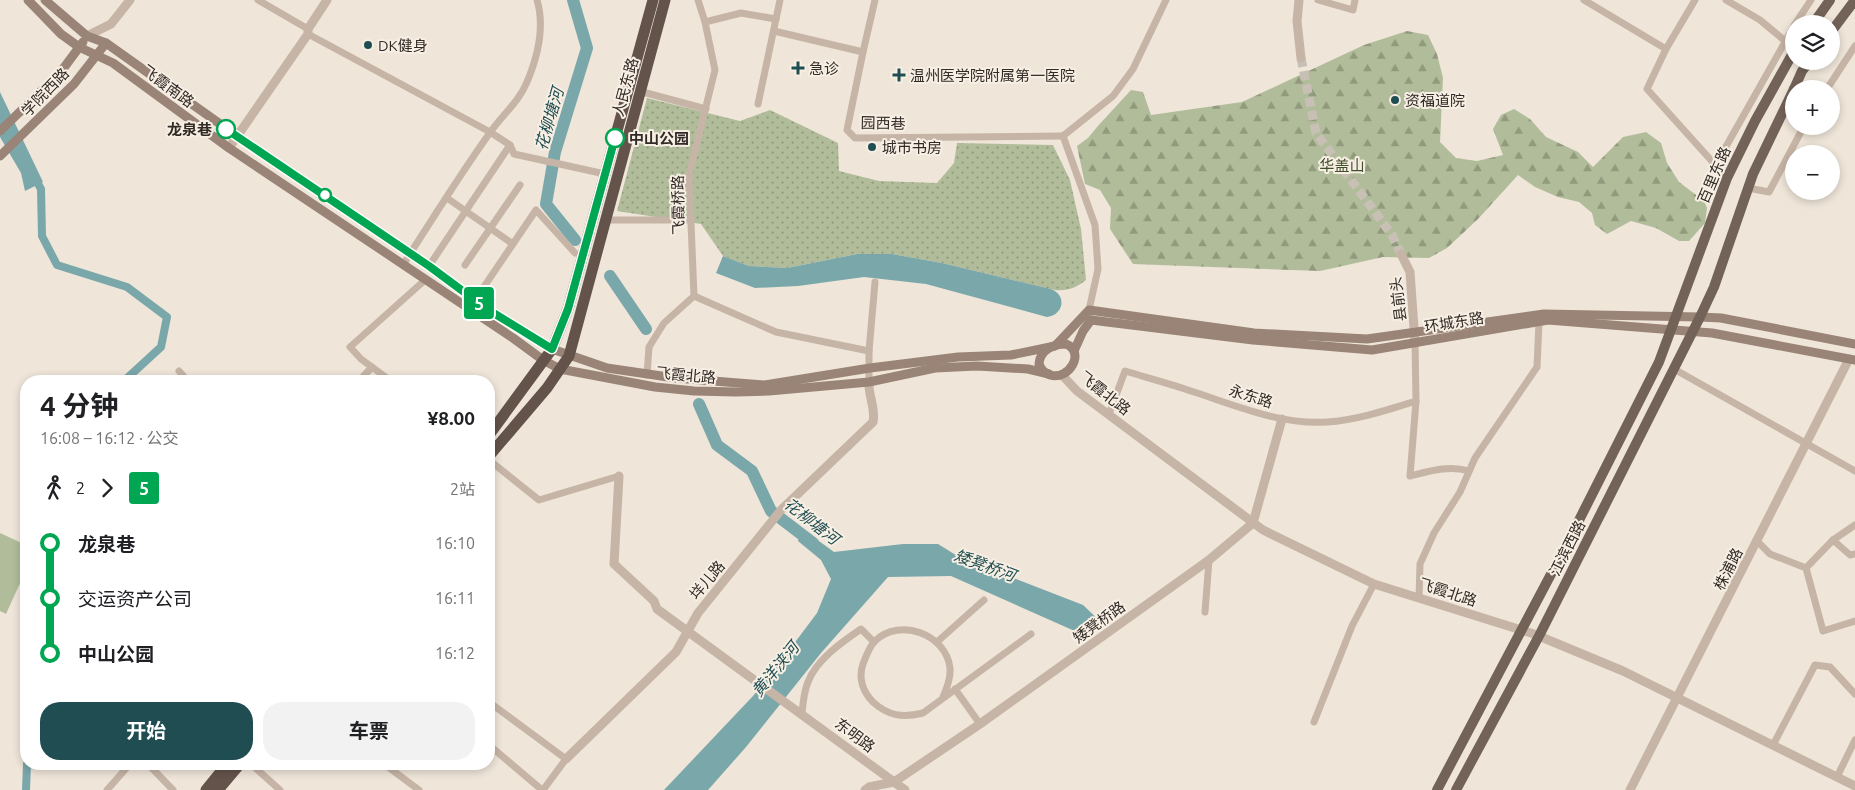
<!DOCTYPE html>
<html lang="zh">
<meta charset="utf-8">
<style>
body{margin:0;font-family:Ubuntu,"Noto Sans SC",sans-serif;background:#f2f2f2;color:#202124;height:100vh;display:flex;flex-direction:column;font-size:19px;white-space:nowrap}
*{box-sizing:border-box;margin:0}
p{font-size:16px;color:#757577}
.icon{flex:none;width:28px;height:28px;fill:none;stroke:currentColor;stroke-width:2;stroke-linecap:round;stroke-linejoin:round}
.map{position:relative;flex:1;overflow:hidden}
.panel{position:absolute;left:20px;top:375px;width:475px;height:395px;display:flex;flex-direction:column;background:#fff;border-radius:20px;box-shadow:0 2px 8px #0003}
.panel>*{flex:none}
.badge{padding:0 10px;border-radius:4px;font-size:18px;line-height:32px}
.buttons{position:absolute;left:1785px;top:15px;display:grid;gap:10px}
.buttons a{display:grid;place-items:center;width:55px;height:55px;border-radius:50%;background:#fff;box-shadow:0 2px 8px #0003;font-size:25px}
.map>.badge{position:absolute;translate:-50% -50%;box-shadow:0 0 0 2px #fff}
.legs{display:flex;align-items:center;gap:8px;height:55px;padding:0 20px;font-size:16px}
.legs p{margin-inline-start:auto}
.head{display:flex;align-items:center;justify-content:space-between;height:85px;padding:0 20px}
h1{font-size:28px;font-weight:700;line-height:38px}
.button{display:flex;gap:10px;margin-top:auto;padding:10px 20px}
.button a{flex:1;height:58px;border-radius:20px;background:#1f4d51;color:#fff;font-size:20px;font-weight:700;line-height:58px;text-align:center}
.button a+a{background:#f2f2f2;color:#202124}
ul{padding:0 20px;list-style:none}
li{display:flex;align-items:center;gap:18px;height:55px;font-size:19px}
li i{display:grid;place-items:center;width:8px;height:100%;margin:0 6px;background:currentColor}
li i::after{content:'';width:12px;height:12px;margin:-6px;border:4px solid;border-radius:50%;background:#fff}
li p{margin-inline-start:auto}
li:first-child i{background:linear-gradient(#0000 50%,currentColor 0)}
li:last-child i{background:linear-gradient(currentColor 50%,#0000 0)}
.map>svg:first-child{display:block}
.forest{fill:url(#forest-firs)}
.park{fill:url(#park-dots)}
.pitch{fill:#b1bd9a}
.water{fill:#7aa7aa}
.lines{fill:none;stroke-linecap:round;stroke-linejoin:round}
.canal{stroke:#7aa7aa;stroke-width:8}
.river{stroke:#7aa7aa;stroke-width:12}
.tertiary-tunnel{stroke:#c9c0b5;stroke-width:9;stroke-dasharray:9 4.5;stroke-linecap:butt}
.minor{stroke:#c6b5a6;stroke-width:7}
.tertiary{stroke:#c6b5a6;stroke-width:9}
.secondary{stroke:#998477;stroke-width:9}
.primary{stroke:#736258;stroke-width:10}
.trunk{stroke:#63534b;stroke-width:11}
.line-1-casing{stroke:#fff;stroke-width:11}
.line-1{stroke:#00a651;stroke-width:8}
.poi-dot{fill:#1f4d51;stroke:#f7efe4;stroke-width:2}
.stop-1-dot{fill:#fff;stroke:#00a651;stroke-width:2.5}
.labels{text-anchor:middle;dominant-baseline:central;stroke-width:4;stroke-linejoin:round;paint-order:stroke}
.poi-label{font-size:15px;fill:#322a26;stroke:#f7efe4;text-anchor:start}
.street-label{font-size:15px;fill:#322a26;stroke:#f7efe4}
.stop-label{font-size:15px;font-weight:bold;fill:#322a26;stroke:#f7efe4;text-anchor:end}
.park-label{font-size:15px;fill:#424f2c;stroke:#f7efe4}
.water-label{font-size:16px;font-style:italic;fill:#1f4d51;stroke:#f7efe4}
</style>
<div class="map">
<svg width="1855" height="790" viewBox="0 0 1855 790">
<defs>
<pattern id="forest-firs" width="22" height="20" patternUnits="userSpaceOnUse" patternTransform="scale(1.25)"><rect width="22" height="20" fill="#b1bd9a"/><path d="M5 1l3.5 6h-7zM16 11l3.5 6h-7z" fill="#919a7d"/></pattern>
<pattern id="park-dots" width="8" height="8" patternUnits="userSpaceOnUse" patternTransform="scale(1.25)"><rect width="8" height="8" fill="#b1bd9a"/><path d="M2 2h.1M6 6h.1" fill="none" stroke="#919a7d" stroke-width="1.8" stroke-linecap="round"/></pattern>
</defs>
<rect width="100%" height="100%" fill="#efe5d9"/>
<path class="forest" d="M1407 31 1428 35 1437 54 1443 78 1440 142 1456 158 1477 161 1503 155 1493 129 1501 115 1514 109 1530 119 1546 137 1578 152 1593 167 1623 137 1646 132 1661 143 1667 163 1679 182 1704 201 1707 208 1705 223 1689 241H1679L1656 228 1631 221 1607 234 1595 225 1592 213 1579 202 1558 197 1535 187 1518 175 1478 219 1447 248 1429 258 1383 257 1320 271 1133 264 1110 229 1111 208 1100 190 1085 184 1077 146 1088 138 1097 127 1131 90 1143 92 1151 115 1242 102 1364 45Z"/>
<path class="park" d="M647 98 740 121 770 110 838 143 839 171 879 181 937 183 954 163 957 143 1053 145 1070 180 1081 229 1086 280C1076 288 1068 291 1055 290L942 263 892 254H857L787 268 749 266 723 256 701 224 617 211Z"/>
<path class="pitch" d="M0 533 26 545V570L6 614 0 611Z"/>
<g class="water">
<path d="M0 92 43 182 25 191 21 173 0 137Z"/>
<path d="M857 254H892L942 263 1051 289C1067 295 1064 315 1047 317L926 284 864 277 798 286 755 288 716 273 723 256 749 266 787 268Z"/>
<path d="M801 528 834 552 903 544H938L959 557 1083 605 1105 626 1086 636 951 576 888 577 821 653 746 747 708 790H664L753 696 778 665 817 613 831 579 821 560 798 541Z"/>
</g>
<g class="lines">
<g class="canal">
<path d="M33 175 41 189 42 236 57 265 127 287 167 317 161 347 124 381"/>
<path d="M26 790 27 764"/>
</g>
<g class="river">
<path d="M573 0 587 48 555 152 546 204 575 240"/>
<path d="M610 276 646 329"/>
<path d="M699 404 717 445 752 471 771 511 813 543"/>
</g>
<path class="tertiary-tunnel" d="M1301 58 1316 133 1392 235 1401 254"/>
<g class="minor">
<path d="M258 0 308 29"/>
<path d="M1318 0 1353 10 1355 0"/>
<path d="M1584 0 1666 49"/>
<path d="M1695 0 1666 49 1647 89 1727 178"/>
<path d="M1726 0 1760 20 1784 40"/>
<path d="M705 22 741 13 776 19"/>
<path d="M1795 24 1811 0"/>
<path d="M774 31 863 52 847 130 855 138 1063 136"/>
<path d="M308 34 490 132 510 145 514 154 605 174"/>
<path d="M863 52 875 0"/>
<path d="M1827 89 1855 46"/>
<path d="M639 91 706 109"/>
<path d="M758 104 780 0"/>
<path d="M1063 136 1095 225 1098 269 1089 310 1090 314"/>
<path d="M1063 136 1113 96 1133 69 1166 0"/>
<path d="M1715 166 1794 26"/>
<path d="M1748 188 1769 192 1804 126"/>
<path d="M447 198 513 244"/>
<path d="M605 220H691"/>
<path d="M403 265C431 221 459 176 489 134 501 116 519 102 527 82 538 56 545 27 537 0"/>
<path d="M465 265 520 185"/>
<path d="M429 266 510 145"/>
<path d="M694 296 776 332 869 351"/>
<path d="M475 300 536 210 575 253"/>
<path d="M1415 342 1416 401 1410 476C1430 471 1449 465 1469 471"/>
<path d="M1674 369 1855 471"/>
<path d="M179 371 188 381"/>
<path d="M647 375 649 347 664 323 694 296 689 175 715 70 705 22 698 0"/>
<path d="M359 381 372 367"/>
<path d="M391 381 361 359 350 347 425 280"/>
<path d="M869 382V351L875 282"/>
<path d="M1109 414 1125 371C1148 378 1172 384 1194 392 1237 406 1281 425 1327 422 1357 420 1387 410 1416 401"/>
<path d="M489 460 539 500 619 476"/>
<path d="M1855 525 1833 540 1850 555 1855 554"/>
<path d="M1833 540 1806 568 1823 631 1855 621"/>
<path d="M1757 541 1770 554 1806 568"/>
<path d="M1419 598 1420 564 1434 533 1460 492 1475 458 1537 367 1539 322"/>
<path d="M1205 612 1209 560"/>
<path d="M937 642 984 600"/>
<path d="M955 689 980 724"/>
<path d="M943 697C947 688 951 678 950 668 946 634 900 617 875 641 869 647 866 656 863 664 858 678 863 692 873 702 888 716 903 718 923 713L1031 634"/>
<path d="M489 702 566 759 543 790"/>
<path d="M802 713C803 703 804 691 808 682 816 660 842 642 861 629L874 642"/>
<path d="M1314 722 1352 626 1374 584"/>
<path d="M489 745 542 790"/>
<path d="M1773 745 1815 665 1830 667 1855 694"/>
<path d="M148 764 173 790"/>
<path d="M251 764 280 790"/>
<path d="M384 764 419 790"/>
<path d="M1837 777 1855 740"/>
<path d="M107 790 130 764"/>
</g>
<g class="tertiary">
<path d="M1299 0 1297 21 1301 58"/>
<path d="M87 36 111 24 130 0"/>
<path d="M229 148 308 34V29L327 0"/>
<path d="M1401 254 1410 272 1415 342"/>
<path d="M1062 375 1077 391 1263 530 1374 584 1534 634 1623 671 1855 786"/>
<path d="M619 476 614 564 654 601 657 609 905 790"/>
<path d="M566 759 676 652 698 613 781 510 873 422C876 408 868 396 869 382"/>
<path d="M865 790 869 787 894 782 980 724 1209 560 1253 523 1282 419"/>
<path d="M1630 790 1849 359"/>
</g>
<g class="secondary">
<path d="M28 0 61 34 79 47 113 63 229 148 513 338 543 360 560 369 655 387 694 391 736 392 769 391 869 382 935 368 977 366 1028 369 1049 374"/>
<path d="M45 0 87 36 106 43 237 136 429 266 487 309 552 349 607 368 675 378 765 385 870 368 958 357 1011 355 1055 346 1089 310 1254 333 1367 339 1544 314 1700 317 1721 318 1855 344"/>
<path d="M0 131 60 73 83 42"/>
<path d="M0 156 74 84 106 43"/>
<path d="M1066 344C1086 352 1069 381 1050 375 1044 373 1041 370 1039 364 1040 350 1053 344 1066 344Z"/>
<path d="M1074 351 1083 331 1091 320 1253 340 1372 350 1548 320 1712 333 1855 360"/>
</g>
<g class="primary">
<path d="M1813 24 1830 0"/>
<path d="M1831 32 1855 0"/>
<path d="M1794 89 1802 71 1810 61"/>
<path d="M1437 790 1568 542 1659 362 1727 178 1755 121 1794 51"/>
<path d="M1456 790 1539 636 1700 317 1714 287 1753 174 1794 89"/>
</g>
<g class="trunk">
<path d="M489 435 552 349 568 309 653 0"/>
<path d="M489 456 547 388 569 356 665 0"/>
<path d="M206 790 227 764"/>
<path d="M218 790 240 764"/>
</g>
</g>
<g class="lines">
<g class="line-1-casing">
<path id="line-1" d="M226 129 429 266 487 309 552 349 568 309 615 138"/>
</g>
<use href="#line-1" class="line-1"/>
</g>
<g class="poi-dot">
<circle cx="368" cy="45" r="5"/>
<path d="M795.5 60.5h5v5h5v5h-5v5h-5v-5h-5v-5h5z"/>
<path d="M896.5 67.5h5v5h5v5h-5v5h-5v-5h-5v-5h5z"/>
<circle cx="1395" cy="100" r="5"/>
<circle cx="872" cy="147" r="5"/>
</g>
<g class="stop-1-dot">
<circle cx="226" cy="129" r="9"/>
<circle cx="615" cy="138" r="9"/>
<circle cx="325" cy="195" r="6"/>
</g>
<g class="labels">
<g class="poi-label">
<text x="378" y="45">DK健身</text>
<text x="809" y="68">急诊</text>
<text x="910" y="75">温州医学院附属第一医院</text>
<text x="1405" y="100">资福道院</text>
<text x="882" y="147">城市书房</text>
</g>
<g class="street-label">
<text transform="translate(168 86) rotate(36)">飞霞南路</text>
<text transform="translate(625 87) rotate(-75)">人民东路</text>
<text transform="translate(45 92) rotate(-46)">学院西路</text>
<text transform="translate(883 123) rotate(1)">园西巷</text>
<text transform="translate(1714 175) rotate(-67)">百里东路</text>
<text transform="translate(678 205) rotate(-91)">飞霞桥路</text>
<text transform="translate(1398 299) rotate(-97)">县前头</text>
<text transform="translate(1454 322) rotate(-9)">环城东路</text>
<text transform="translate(686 375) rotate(5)">飞霞北路</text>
<text transform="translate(1105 393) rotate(38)">飞霞北路</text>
<text transform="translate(1251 396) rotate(17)">永东路</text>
<text transform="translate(1567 548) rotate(-63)">江滨西路</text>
<text transform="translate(1728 569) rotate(-63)">株浦路</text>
<text transform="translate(707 580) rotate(-50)">垟儿路</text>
<text transform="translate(1448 592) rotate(18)">飞霞北路</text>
<text transform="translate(1099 622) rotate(-36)">矮凳桥路</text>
<text transform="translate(855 735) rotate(37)">东明路</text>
</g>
<g class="stop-label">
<text x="212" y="129">龙泉巷</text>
<text x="629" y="138" text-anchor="start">中山公园</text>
</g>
<g class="park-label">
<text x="1342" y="165">华盖山</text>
</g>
<g class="water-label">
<text transform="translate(549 119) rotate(-74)">花柳塘河</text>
<text transform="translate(812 521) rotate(38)">花柳塘河</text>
<text transform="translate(985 565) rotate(20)">矮凳桥河</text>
<text transform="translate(775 669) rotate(-51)">黄洋浃河</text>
</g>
</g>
</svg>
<div class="buttons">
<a><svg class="icon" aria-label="layers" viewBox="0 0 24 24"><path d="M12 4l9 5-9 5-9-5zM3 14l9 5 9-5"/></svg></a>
<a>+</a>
<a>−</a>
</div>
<b class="badge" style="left:479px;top:303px;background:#00a651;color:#fff">5</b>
<section class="panel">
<div class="head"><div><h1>4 分钟</h1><p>16:08 – 16:12 · 公交</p></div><b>¥8.00</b></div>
<div class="legs"><svg class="icon" aria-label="walk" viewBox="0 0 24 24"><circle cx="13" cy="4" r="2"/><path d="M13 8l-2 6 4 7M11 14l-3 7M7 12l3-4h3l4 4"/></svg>2<svg class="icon" aria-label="forward" viewBox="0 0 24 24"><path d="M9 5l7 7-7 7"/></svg><b class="badge" style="background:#00a651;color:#fff">5</b><p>2站</p></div>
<ul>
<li><i style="color:#00a651"></i><b>龙泉巷</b><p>16:10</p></li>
<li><i style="color:#00a651"></i><span>交运资产公司</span><p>16:11</p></li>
<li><i style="color:#00a651"></i><b>中山公园</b><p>16:12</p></li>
</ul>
<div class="button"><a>开始</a><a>车票</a></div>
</section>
</div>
